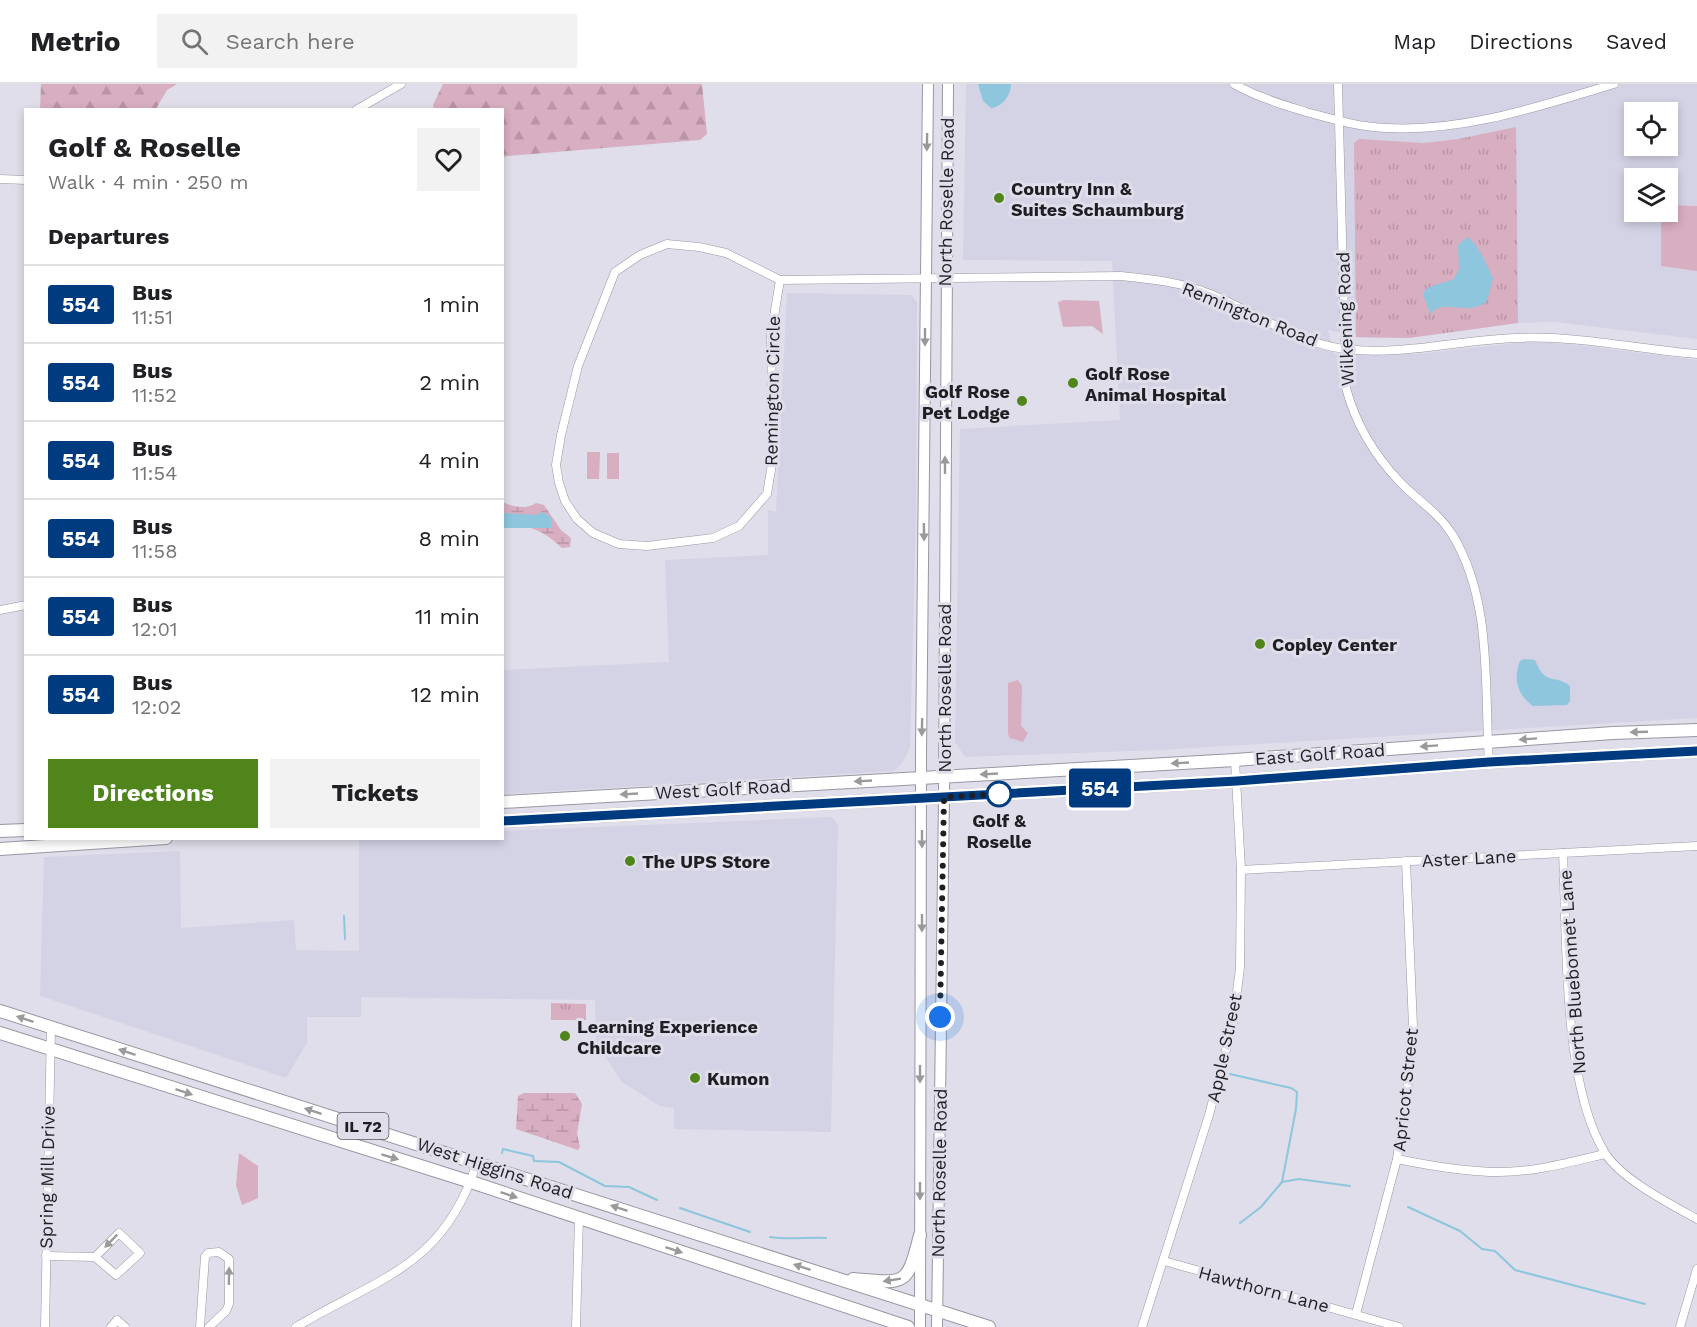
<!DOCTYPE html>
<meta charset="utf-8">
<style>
body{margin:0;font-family:"Work Sans",sans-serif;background:#f2f2f2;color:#202124;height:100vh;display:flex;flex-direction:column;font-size:22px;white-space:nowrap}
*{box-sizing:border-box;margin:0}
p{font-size:20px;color:#757577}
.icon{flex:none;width:33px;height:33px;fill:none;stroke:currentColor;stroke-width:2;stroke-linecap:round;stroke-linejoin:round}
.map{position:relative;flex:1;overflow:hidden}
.sheet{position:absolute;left:24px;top:24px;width:480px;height:732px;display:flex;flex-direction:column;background:#fff;border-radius:0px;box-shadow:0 3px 9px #0003}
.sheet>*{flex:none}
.badge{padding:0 12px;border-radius:4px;font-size:21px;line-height:39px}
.fabs{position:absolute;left:1624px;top:18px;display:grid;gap:12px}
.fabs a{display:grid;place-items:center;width:54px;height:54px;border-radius:0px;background:#fff;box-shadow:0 3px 9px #0003;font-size:30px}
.you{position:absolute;width:30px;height:30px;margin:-15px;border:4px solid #fff;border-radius:50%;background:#1a73e8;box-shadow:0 0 0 9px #1a73e833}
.map>.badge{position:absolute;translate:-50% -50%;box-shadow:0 0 0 3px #fff}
h2{padding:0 24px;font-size:22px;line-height:54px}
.round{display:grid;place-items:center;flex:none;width:63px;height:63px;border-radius:0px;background:#f2f2f2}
.overview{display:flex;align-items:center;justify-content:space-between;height:102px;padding:0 24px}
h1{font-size:28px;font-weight:700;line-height:45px}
.action{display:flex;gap:12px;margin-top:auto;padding:12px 24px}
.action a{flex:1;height:69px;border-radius:0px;background:#50851b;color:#fff;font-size:24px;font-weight:700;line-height:69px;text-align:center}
.action a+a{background:#f2f2f2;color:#202124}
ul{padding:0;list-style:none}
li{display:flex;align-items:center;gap:18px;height:78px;padding:0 24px;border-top:2px solid #e0e0e0}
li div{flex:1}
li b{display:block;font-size:22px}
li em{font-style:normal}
li .badge{min-width:66px;font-weight:700;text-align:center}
header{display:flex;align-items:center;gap:36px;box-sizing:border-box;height:84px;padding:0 30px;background:#fff;border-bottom:2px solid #e0e0e0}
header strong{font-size:28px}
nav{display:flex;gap:33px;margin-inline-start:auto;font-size:21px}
.search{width:420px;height:54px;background:#f2f2f2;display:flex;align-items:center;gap:15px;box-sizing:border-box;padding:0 21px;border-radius:0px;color:#757577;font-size:22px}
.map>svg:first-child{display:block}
.built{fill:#d4d3e6;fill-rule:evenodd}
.grass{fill:#d8aec1}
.forest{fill:url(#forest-firs)}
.wetland{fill:url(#wetland-marsh)}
.park{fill:url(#park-tufts)}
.water{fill:#8dc6dd}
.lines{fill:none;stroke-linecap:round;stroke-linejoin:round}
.stream{stroke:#8dc6dd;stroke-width:2}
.street-casing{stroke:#9897a2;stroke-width:9}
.secondary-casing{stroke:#9897a2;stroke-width:12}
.primary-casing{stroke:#9897a2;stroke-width:14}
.street{stroke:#fff;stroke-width:8}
.secondary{stroke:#fff;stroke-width:10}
.primary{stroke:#fff;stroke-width:12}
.oneway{fill:#9a9a9c}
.line-casing{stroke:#fff;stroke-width:14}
.line{stroke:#003b80;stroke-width:9}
.walk{stroke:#1f1f23;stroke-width:6;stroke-dasharray:0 10.8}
.poi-dot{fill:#50851b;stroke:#dfdeea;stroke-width:2}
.stop-dot{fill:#fff;stroke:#003b80;stroke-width:3}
.labels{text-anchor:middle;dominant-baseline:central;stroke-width:6;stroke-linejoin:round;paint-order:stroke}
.shield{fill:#dfdeea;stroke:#59585f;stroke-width:1.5}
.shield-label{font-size:16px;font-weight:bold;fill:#1f1f23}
.poi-label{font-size:18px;font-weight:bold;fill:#1f1f23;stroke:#dfdeea;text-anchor:start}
.street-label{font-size:18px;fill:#1f1f23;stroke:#dfdeea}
.stop-label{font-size:18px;font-weight:bold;fill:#1f1f23;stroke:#dfdeea}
</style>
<header>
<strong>Metrio</strong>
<div class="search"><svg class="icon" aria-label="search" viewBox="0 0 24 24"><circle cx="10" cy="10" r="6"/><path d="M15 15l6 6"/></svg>Search here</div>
<nav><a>Map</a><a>Directions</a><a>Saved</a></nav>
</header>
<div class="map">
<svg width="1697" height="1243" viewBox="0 0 1697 1243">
<defs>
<pattern id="forest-firs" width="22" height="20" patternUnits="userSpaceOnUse" patternTransform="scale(1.5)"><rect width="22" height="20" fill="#d8aec1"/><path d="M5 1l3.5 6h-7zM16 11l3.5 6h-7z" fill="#b995a6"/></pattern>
<pattern id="wetland-marsh" width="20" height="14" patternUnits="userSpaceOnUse" patternTransform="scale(1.5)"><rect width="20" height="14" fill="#d8aec1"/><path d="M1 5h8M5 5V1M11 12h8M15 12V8" fill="none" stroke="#b995a6"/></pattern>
<pattern id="park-tufts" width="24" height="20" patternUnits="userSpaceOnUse" patternTransform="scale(1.5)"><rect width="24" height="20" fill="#d8aec1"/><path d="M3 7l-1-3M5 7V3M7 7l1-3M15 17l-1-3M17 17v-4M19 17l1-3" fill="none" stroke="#b995a6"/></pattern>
</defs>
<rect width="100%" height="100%" fill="#dfdeea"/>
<g class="built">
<path d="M966 0H1697V255L1555 238 1518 239 1409 254H1362L1328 246 1334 270H1417L1526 258 1570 260 1697 276V634L1158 666 965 673 955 658 960 345 1120 336 1112 177 963 176ZM1635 28H1668V62H1635ZM1635 94H1668V128H1635Z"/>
<path d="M787 209 911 211 917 218 916 429 910 664 902 679 894 687 503 710V586L669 578 665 476 768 471V426L776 428Z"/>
<path d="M832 733 838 741 831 1048 674 1045V1024L660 1022 622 998 596 959 595 916 361 913V933H307V959L286 994 40 912 44 773 180 767 181 844 294 836 296 866 359 867V756L502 754 503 747Z"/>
</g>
<g class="grass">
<path d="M1668 121 1697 122V187L1661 182V128H1668Z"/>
<path d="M1064 216 1099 217 1103 250 1092 242 1063 243 1058 218Z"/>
<path d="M587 368H600L599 395H587Z"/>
<rect x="607" y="369" width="12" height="26"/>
<path d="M1018 596 1022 602 1021 642 1028 649 1023 658 1010 654 1008 650V599Z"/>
<path d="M239 1069 258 1082V1114L242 1121 236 1101Z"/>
</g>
<g class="forest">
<path d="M41 0H177L167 6 156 25 40 26Z"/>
<path d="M443 0H702L707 50 700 56 507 72 503 74 502 26 434 25 433 21Z"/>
</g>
<g class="wetland">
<path d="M502 418C514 423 525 426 536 419L544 421 561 446 571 454 570 463 562 464C544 447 528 438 503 444Z"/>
<path d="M524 1009H575L582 1020 577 1050 580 1063 578 1066 516 1045 518 1012Z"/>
</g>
<g class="park">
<path d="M1516 43 1518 239 1409 254 1356 253 1354 59 1359 55 1424 59 1458 55Z"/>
<path d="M551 919 586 920V936H551Z"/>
</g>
<g class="water">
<path d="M978 0H1011C1011 11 1002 23 991 24L983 17Z"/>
<path d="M1467 153C1479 160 1486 181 1493 194L1487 217C1467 234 1446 213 1430 230L1423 210 1427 204 1454 195 1459 185 1458 161Z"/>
<path d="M543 428 552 434 551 444H503V429L536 431Z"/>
<path d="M1524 575 1535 576C1546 603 1553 589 1570 602V617L1567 621 1533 622C1517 611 1513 594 1520 577Z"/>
</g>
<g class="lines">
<g class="stream">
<path d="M344 832 345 855"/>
<path d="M1230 990 1291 1004 1297 1008 1296 1025 1282 1098"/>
<path d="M502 1069 503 1065 533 1072 534 1077 559 1078 605 1102 629 1103 657 1116"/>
<path d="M1282 1098 1299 1095 1350 1102"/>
<path d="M1408 1123 1460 1147 1482 1165 1495 1167 1515 1186 1645 1220"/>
<path d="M680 1124 750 1148"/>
<path d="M1240 1139 1261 1123 1282 1098"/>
<path d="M770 1153C788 1156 807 1153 826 1154"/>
</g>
<g class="street-casing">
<g id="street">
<path d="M1234 0C1257 13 1281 20 1306 28 1332 35 1359 43 1387 44 1465 48 1540 22 1614 0"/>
<path d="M1338 0 1346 304C1356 341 1373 370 1400 398 1417 416 1438 428 1452 450 1493 517 1484 602 1489 678"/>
<path d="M356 26 401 0"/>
<path d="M0 95 26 96"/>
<path d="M780 196 771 251 773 374 767 410 739 442 713 454 647 462 619 460 593 449 577 435 565 417 559 399 556 381 561 351 578 282 615 188 640 171 667 160 699 163 726 169 780 196 1121 192C1151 195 1181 198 1210 210 1255 228 1294 258 1344 265 1403 272 1458 256 1516 254 1576 251 1637 265 1697 270"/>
<path d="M0 526 26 521"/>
<path d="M1563 769C1567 852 1562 1000 1605 1069 1621 1095 1670 1120 1697 1135"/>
<path d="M1241 786 1697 762"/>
<path d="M1397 1075C1431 1082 1465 1088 1499 1088 1535 1088 1571 1078 1605 1070"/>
<path d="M46 1172 95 1173 116 1191 140 1169 119 1149 95 1173"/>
<path d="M1164 1177 1399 1243"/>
<path d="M1356 1230 1397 1075 1410 984 1413 942 1406 777"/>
<path d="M45 1243 51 943"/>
<path d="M111 1243 117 1236 125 1243"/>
<path d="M200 1243 205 1173 208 1169 219 1168 229 1175V1220L226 1227 209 1243"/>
<path d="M296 1243C380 1193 445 1182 477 1078"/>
<path d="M576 1243 579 1133"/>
<path d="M1142 1243 1209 1031 1233 939 1240 884 1241 786 1235 676"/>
<path d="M1680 1243 1697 1185"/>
</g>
</g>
<g class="secondary-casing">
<g id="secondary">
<path d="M920 1243 921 670 928 0"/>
<path d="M937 1243 944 713 948 0"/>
</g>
</g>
<g class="primary-casing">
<g id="primary">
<path d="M502 718 1235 676 1613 649 1697 646"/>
<path d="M502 737 1237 697 1489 678 1697 667"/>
<path d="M0 747 26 746"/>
<path d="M0 765 166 754"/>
<path d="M0 927 989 1243"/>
<path d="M0 949 471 1098 908 1243"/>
<path d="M853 1195C905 1199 907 1204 920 1151"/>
</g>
</g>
<use href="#street" class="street"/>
<use href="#secondary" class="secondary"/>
<use href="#primary" class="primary"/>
</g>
<defs><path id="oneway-solid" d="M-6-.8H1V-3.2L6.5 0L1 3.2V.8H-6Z" transform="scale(1.5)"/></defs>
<g class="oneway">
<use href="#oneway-solid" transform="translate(927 58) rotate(91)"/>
<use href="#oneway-solid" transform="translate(925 253) rotate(90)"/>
<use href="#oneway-solid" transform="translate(945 381) rotate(-90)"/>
<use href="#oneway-solid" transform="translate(924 448) rotate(89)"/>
<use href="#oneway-solid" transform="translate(922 643) rotate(91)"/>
<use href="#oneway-solid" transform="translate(1639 648) rotate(178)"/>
<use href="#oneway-solid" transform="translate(1528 655) rotate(176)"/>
<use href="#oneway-solid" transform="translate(1429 662) rotate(176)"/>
<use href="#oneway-solid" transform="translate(1180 679) rotate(177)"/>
<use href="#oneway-solid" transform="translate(989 690) rotate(177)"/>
<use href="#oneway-solid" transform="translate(863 697) rotate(177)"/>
<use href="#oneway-solid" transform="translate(629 710) rotate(177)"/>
<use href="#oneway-solid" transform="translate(922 755) rotate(90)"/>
<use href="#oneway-solid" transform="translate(922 839) rotate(90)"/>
<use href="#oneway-solid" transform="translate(25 935) rotate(-162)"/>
<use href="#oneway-solid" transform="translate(127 968) rotate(-162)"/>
<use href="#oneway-solid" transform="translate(920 990) rotate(90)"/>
<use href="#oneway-solid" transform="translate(184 1008) rotate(18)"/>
<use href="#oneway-solid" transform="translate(313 1027) rotate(-162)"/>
<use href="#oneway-solid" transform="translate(390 1073) rotate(17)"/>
<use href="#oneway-solid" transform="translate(920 1107) rotate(90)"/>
<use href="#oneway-solid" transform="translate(509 1111) rotate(18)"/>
<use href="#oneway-solid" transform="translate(619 1124) rotate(-162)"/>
<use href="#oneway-solid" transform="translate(111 1157) rotate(134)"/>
<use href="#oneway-solid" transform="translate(674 1166) rotate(18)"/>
<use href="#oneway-solid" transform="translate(802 1183) rotate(-162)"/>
<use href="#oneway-solid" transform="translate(229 1192) rotate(-89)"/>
<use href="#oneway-solid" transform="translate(892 1196) rotate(171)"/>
</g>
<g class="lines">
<g class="line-casing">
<path id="line" d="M502 737 1237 697 1489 678 1697 667"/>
</g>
<use href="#line" class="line"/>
<path class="walk" d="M940 933 944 713 1001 710H999"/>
</g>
<g class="poi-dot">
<circle cx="999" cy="114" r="6"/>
<circle cx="1073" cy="299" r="6"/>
<circle cx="1022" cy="317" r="6"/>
<circle cx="1260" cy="560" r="6"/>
<circle cx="630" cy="777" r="6"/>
<circle cx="565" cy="952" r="6"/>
<circle cx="695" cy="994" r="6"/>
</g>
<circle class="stop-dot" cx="999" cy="710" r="12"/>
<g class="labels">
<rect class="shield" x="337.5" y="1029" width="51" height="26" rx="4.5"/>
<g class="shield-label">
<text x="363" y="1042">IL 72</text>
</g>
<g class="poi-label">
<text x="1011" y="104">Country Inn &amp;<tspan x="1011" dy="21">Suites Schaumburg</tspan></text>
<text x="1085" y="289">Golf Rose<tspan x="1085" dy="21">Animal Hospital</tspan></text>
<text x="1010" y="307" text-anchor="end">Golf Rose<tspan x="1010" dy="21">Pet Lodge</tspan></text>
<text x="1272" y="560">Copley Center</text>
<text x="642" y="777">The UPS Store</text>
<text x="577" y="942">Learning Experience<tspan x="577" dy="21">Childcare</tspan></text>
<text x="707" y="994">Kumon</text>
</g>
<g class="street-label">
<text transform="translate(946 118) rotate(-89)">North Roselle Road</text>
<text transform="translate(1250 230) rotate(22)">Remington Road</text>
<text transform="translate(1345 235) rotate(-92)">Wilkening Road</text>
<text transform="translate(772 307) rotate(-89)">Remington Circle</text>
<text transform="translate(944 604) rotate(-90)">North Roselle Road</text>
<text transform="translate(1320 670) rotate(-4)">East Golf Road</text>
<text transform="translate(723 705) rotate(-3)">West Golf Road</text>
<text transform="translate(1469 774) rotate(-3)">Aster Lane</text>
<text transform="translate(1572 888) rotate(-94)">North Bluebonnet Lane</text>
<text transform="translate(1224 964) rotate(-78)">Apple Street</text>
<text transform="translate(1405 1006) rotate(-84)">Apricot Street</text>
<text transform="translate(495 1084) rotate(18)">West Higgins Road</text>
<text transform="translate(939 1089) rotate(-89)">North Roselle Road</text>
<text transform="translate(47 1093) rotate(-89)">Spring Mill Drive</text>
<text transform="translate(1264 1205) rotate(15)">Hawthorn Lane</text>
</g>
<g class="stop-label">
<text x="999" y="736">Golf &amp;<tspan x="999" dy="21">Roselle</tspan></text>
</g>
</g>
</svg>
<div class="fabs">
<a><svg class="icon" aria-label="locate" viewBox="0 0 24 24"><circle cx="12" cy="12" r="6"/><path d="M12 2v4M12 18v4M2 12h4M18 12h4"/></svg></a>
<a><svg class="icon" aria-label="layers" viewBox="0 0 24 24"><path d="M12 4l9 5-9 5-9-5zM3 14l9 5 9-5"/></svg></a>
</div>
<div class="you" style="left:940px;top:933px"></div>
<b class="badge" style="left:1100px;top:704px;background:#003b80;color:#fff">554</b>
<section class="sheet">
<div class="overview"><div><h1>Golf &amp; Roselle</h1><p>Walk · 4 min · 250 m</p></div><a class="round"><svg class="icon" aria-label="heart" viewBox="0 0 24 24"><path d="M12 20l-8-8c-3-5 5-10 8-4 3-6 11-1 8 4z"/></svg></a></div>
<h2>Departures</h2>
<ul>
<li><span class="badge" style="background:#003b80;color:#fff">554</span><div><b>Bus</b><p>11:51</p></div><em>1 min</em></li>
<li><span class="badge" style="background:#003b80;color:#fff">554</span><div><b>Bus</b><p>11:52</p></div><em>2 min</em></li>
<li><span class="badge" style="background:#003b80;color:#fff">554</span><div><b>Bus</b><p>11:54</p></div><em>4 min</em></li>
<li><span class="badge" style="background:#003b80;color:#fff">554</span><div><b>Bus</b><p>11:58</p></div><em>8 min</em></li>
<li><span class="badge" style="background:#003b80;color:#fff">554</span><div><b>Bus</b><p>12:01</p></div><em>11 min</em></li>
<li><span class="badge" style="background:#003b80;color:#fff">554</span><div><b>Bus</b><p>12:02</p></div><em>12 min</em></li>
</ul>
<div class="action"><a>Directions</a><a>Tickets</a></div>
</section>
</div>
